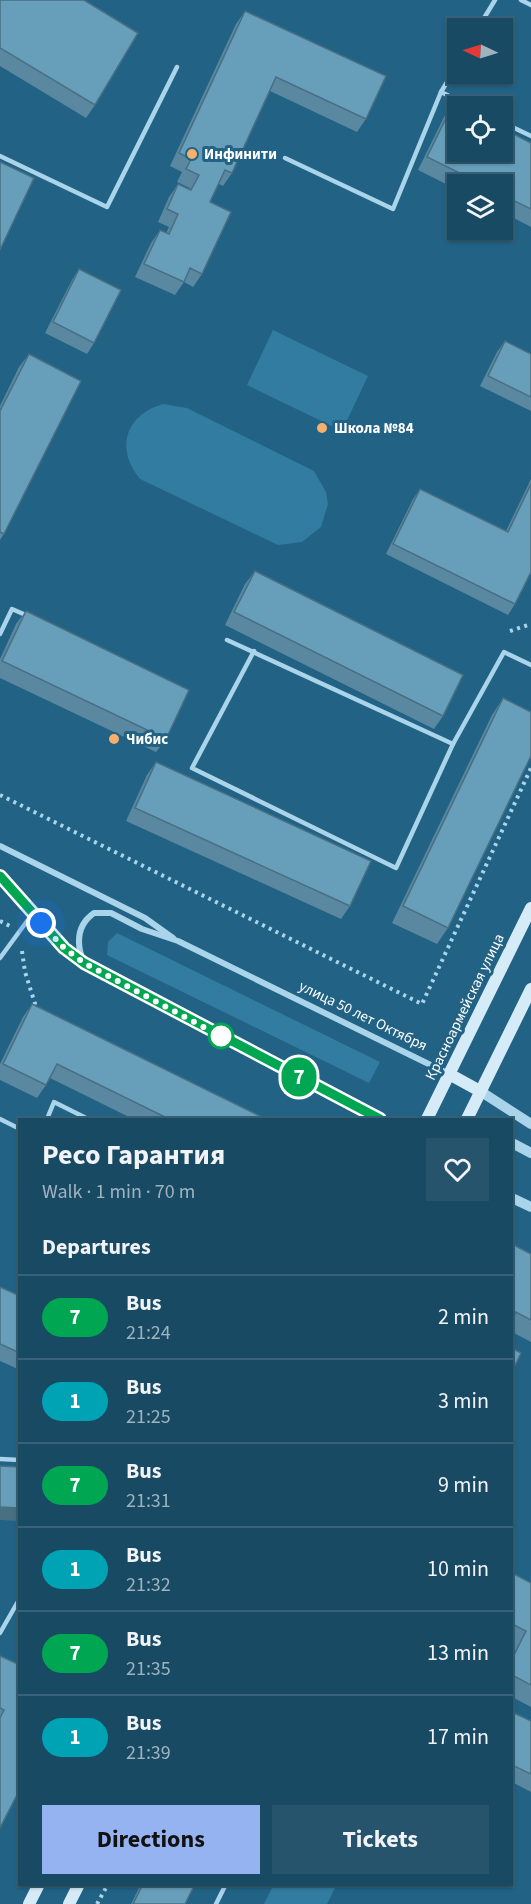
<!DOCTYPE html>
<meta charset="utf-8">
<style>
body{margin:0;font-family:"Source Sans 3",sans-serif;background:#26546d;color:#f1f3f6;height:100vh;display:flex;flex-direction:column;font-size:22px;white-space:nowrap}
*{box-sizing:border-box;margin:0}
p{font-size:20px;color:#9fb3bf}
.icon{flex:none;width:33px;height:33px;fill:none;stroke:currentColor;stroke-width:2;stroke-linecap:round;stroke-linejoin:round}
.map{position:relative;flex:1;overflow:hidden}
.side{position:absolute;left:18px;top:1118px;width:495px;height:768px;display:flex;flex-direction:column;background:#194a64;border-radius:0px;box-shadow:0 2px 4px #0004,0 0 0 2px #376278}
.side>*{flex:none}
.badge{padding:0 12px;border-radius:20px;font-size:21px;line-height:39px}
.needle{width:39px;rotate:274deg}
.buttons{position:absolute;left:447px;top:18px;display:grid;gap:12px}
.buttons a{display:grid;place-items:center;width:66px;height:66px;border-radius:0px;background:#194a64;box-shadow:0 2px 4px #0004,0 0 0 2px #376278;font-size:30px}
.you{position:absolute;width:30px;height:30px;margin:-15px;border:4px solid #fff;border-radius:50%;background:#1a73e8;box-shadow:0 0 0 9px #1a73e833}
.map>.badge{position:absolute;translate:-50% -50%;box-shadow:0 0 0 3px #fff}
h2{padding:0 24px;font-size:22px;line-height:54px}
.round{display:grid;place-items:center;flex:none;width:63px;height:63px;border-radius:0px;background:#26546d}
.overview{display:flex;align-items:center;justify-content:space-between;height:102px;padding:0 24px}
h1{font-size:28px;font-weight:700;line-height:45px}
.primary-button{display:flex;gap:12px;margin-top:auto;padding:12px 24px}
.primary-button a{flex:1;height:69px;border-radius:0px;background:#95b2f1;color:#111;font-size:24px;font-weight:700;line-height:69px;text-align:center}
.primary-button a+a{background:#26546d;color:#f1f3f6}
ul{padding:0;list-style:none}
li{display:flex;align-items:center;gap:18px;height:84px;padding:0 24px;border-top:2px solid #376278}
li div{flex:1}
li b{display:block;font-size:22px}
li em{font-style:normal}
li .badge{min-width:66px;font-weight:700;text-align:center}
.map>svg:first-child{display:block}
.green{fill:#327ca1}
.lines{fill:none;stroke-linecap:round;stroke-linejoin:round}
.path{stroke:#aad4e9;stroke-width:4;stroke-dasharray:3 4.5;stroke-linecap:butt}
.service{stroke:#aad4e9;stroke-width:4.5}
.minor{stroke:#aad4e9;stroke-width:6}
.tertiary{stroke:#aad4e9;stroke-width:10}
.secondary{stroke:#d5ebf7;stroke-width:12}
.wall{fill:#5988a0}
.shaded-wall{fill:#486f82}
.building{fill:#679eba;stroke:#486f82;stroke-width:1.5}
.line-casing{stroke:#fff;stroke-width:14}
.line{stroke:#00a651;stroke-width:9}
.walk{stroke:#fff;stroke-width:6;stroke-dasharray:0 10.8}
.poi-dot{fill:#f6b06c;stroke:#216285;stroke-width:2}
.stop-dot{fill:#fff;stroke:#00a651;stroke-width:3}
.labels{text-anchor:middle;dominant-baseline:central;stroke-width:6;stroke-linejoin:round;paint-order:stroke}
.poi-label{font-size:15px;font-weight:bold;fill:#fff;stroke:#216285;text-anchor:start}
.street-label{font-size:15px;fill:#fff;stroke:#216285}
</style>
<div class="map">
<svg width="531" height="1904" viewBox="0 0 531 1904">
<rect width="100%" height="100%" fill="#216285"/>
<g class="green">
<path d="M273 330 368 376 342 431 247 385Z"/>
<path d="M163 404 187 408 314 471 326 492 328 504 321 527 302 542 278 545 140 479C115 449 125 415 163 404Z"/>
<path d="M117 933 380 1062 369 1083 107 955 108 942Z"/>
<path d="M274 1884H337L327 1904H264Z"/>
</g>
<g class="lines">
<g class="path">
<path d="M510 631 531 624"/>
<path d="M0 795 422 1004 531 768"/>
<path d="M0 921 10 926"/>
<path d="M22 951 25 972 37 1010"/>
<path d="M97 1904 108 1884"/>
</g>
<g class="service">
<path d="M521 0 531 5"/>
<path d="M478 28 495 0"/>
<path d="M458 64 441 92 470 106"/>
<path d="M502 122 531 136"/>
<path d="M0 156 107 207 177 67"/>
<path d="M285 158 393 209 441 92"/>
<path d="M0 634 12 609 28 616"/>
<path d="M227 640 453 744"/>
<path d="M254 651 192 768 396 868 453 744 504 652 531 665"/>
<path d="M0 958 33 913"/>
<path d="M0 1119 20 1129"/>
<path d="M47 1119 54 1102 88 1119"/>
<path d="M0 1459 20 1460"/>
<path d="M0 1633 20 1598"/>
<path d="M216 1904 226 1884"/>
</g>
<g class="minor">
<path d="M0 846 145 918 173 938"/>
<path d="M83 961C76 942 77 925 94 913H111L142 929 178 941 449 1074"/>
</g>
<g class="tertiary">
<path d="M0 876 64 948 84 963 380 1119"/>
<path d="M480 1091 531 1124"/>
<path d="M512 1143 531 1153"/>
<path d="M512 1198 531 1207"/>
</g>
<g class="secondary">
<path d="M449 1074 480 1091"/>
<path d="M427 1119 531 908"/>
<path d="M467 1119 531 989"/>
<path d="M29 1904 39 1884"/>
<path d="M69 1904 79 1884"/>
</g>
</g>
<g class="wall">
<path d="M0 0 95 105 86 118 0 66Z"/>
<path d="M245 11 366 119 357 132 270 91 232 173 223 186 219 184 210 202 202 274 193 287 184 282 175 295 135 277 151 243 160 230 166 233 169 227 158 222 169 197 178 184 189 189 190 188 177 182 182 172 170 166 236 24Z"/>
<path d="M453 104 531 143V227L502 212V184H458V190L418 170 444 117Z"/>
<path d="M79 269 94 343 87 354 45 333 72 280Z"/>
<path d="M505 341 531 354V411L480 386 497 352Z"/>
<path d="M29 354 4 534 0 540V406L19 367Z"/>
<path d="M531 479V572L515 604 508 615 386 554 413 499 420 489 506 531Z"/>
<path d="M255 571 443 716 434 729 225 625 245 584Z"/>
<path d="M26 611 166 739 156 752 0 678V659L16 624Z"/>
<path d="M503 698 448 928 437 944 392 923 492 715Z"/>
<path d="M156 762 350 906 341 919 126 821 147 775Z"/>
<path d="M32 1004 266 1119H133L50 1078 46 1085 37 1098 0 1080V1064L23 1017Z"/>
<path d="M512 1244 531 1254V1342L512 1332Z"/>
<path d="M0 1287 20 1296V1370L0 1361Z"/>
<path d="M512 1573 531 1583V1707L512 1697V1653L514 1647 512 1646Z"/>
<path d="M0 1656 20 1665 0 1828Z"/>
<path d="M512 1712 531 1721V1792L512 1782Z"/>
<path d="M141 1884H195L185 1904H131Z"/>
</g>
<path class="shaded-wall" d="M0 1507 20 1508V1521L0 1520Z"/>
<g class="building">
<path d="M0 0H84L138 33 95 105 0 48Z"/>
<path d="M245 11 386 76 366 119 276 77 232 173 225 170 210 202 231 212 202 274 190 268 184 282 144 264 160 230 169 234 178 214 167 209 178 184 191 190 199 175 186 169 191 159 179 153Z"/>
<path d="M453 104 458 106V152H502V128L531 143V209L502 195V184H482L427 157Z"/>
<path d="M0 162 34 178 0 250Z"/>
<path d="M79 269 121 290 94 343 53 322Z"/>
<path d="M505 341 531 354V397L488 376Z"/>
<path d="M29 354 81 381 4 534 0 532V411Z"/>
<path d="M531 484V572L515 604 393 544 420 489 508 532Z"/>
<path d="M255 571 463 675 443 716 234 612Z"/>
<path d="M26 611 189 690 166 739 2 661Z"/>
<path d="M503 698 531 712V756L448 928 403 906Z"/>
<path d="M156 762 371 861 350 906 135 808Z"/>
<path d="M32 1004 266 1119H169L57 1064 46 1085 3 1064Z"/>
<path d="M512 1244 531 1254V1320L516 1312 512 1321Z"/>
<path d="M0 1287 20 1296V1353L0 1344Z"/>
<path d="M512 1348 521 1353 512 1372Z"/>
<path d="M0 1466 20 1467V1508L0 1507Z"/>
<path d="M512 1573 531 1583V1685L512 1675V1659L526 1631 512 1624Z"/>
<path d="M0 1656 20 1665V1789L0 1828V1718L4 1710 0 1708Z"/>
<path d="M512 1712 531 1721V1774L512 1765Z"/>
<path d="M143 1884H195L185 1904H133Z"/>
</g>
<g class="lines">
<g class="line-casing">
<path id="line" d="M0 876 64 948 84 963 380 1119"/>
</g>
<use href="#line" class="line"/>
<path class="walk" d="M41 923 64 948 84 963 226 1039 221 1036"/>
</g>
<g class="poi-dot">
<circle cx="192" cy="154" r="6"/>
<circle cx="322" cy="428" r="6"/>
<circle cx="114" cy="739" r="6"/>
</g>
<circle class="stop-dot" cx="221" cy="1036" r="12"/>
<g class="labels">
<g class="poi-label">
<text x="204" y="154">Инфинити</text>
<text x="334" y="428">Школа №84</text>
<text x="126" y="739">Чибис</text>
</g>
<g class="street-label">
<text transform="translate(465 1007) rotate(-64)">Красноармейская улица</text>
<text transform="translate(363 1016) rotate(26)">улица 50 лет Октября</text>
</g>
</g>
</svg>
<div class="buttons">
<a><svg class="needle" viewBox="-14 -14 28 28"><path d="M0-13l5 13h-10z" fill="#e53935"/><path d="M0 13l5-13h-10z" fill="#9fb3bf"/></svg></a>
<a><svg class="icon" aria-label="locate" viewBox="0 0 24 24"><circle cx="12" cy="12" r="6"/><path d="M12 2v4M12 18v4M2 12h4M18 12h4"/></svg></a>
<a><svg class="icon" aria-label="layers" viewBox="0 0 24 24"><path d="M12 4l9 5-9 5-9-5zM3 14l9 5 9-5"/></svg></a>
</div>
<div class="you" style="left:41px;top:923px"></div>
<b class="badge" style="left:299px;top:1077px;background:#00a651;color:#fff">7</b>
<section class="side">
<div class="overview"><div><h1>Ресо Гарантия</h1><p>Walk · 1 min · 70 m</p></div><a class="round"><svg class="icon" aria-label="heart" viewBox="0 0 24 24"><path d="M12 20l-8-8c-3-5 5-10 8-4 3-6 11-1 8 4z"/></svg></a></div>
<h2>Departures</h2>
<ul>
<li><span class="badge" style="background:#00a651;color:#fff">7</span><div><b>Bus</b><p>21:24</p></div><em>2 min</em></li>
<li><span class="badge" style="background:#00a3b4;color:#fff">1</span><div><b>Bus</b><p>21:25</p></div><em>3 min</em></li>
<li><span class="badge" style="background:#00a651;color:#fff">7</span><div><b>Bus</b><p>21:31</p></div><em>9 min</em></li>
<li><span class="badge" style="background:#00a3b4;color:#fff">1</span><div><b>Bus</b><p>21:32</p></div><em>10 min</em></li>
<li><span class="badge" style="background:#00a651;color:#fff">7</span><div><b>Bus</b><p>21:35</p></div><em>13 min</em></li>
<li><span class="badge" style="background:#00a3b4;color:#fff">1</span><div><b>Bus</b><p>21:39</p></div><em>17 min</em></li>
</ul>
<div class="primary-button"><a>Directions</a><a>Tickets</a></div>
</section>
</div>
